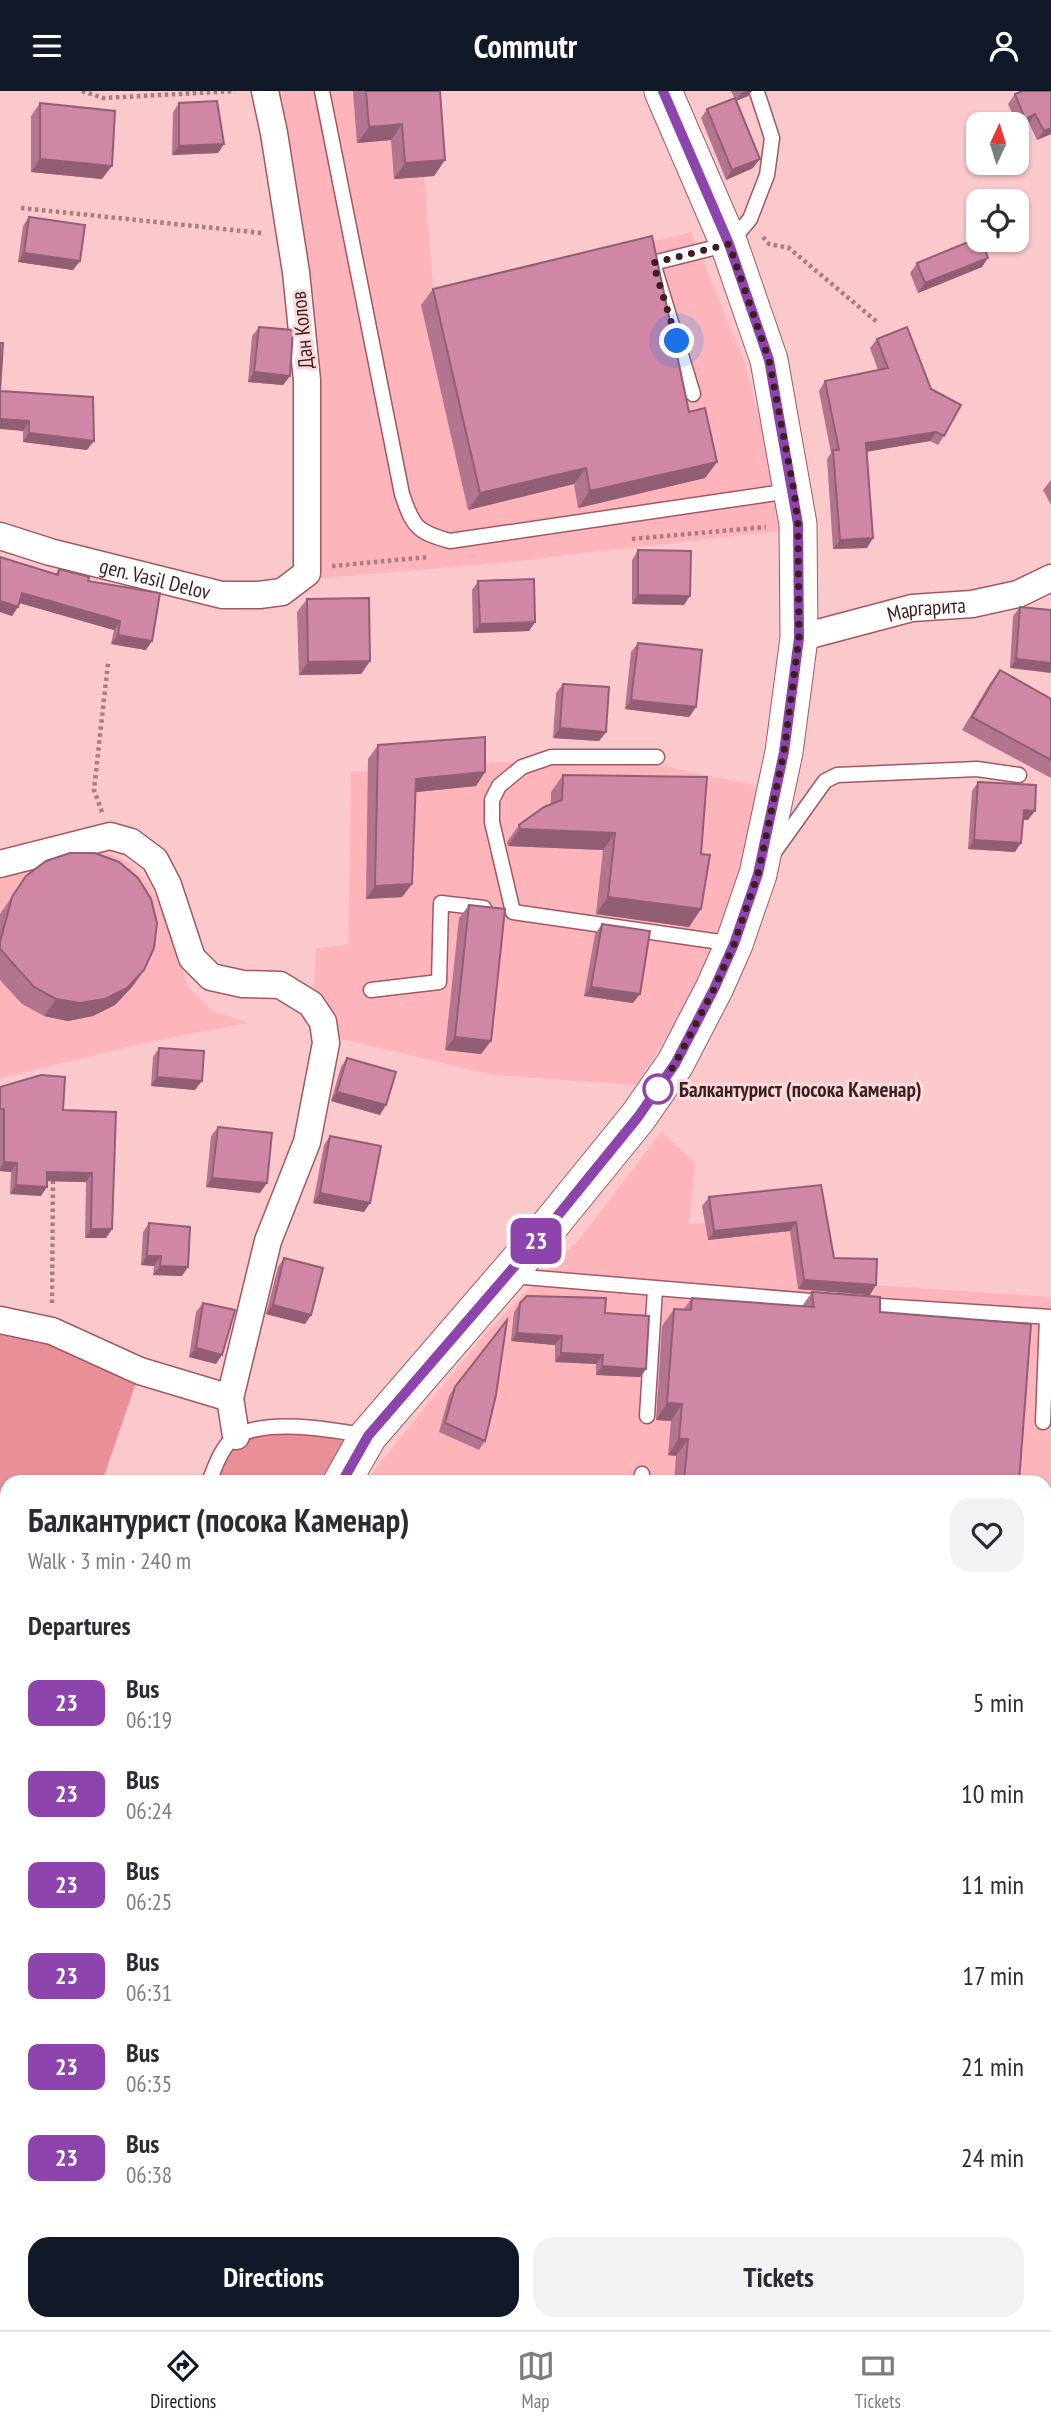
<!DOCTYPE html>
<meta charset="utf-8">
<style>
body{margin:0;font-family:"PT Sans Narrow",sans-serif;background:#f2f2f3;color:#2b2b33;height:100vh;display:flex;flex-direction:column;font-size:26px;white-space:nowrap}
*{box-sizing:border-box;margin:0}
p{font-size:23px;color:#7c7c81}
.icon{flex:none;width:38px;height:38px;fill:none;stroke:currentColor;stroke-width:2;stroke-linecap:round;stroke-linejoin:round}
.map{position:relative;flex:1;overflow:hidden}
.drawer{position:absolute;left:0px;top:1384px;width:1052px;height:856px;display:flex;flex-direction:column;background:#fff;border-radius:21px 21px 0 0;box-shadow:0 2px 5px #0004}
.drawer>*{flex:none}
.badge{padding:0 14px;border-radius:10px;font-size:24px;line-height:46px}
.needle{width:46px;rotate:4deg}
.fabs{position:absolute;left:966px;top:21px;display:grid;gap:14px}
.fabs a{display:grid;place-items:center;width:63px;height:63px;border-radius:14px;background:#fff;box-shadow:0 2px 5px #0004;font-size:35px}
.you{position:absolute;width:35px;height:35px;margin:-18px;border:5px solid #fff;border-radius:50%;background:#1a73e8;box-shadow:0 0 0 10px #1a73e833}
.map>.badge{position:absolute;translate:-50% -50%;box-shadow:0 0 0 4px #fff}
h2{padding:0 28px;font-size:26px;line-height:63px}
.round{display:grid;place-items:center;flex:none;width:74px;height:74px;border-radius:21px;background:#f2f2f3}
.summary{display:flex;align-items:center;justify-content:space-between;height:119px;padding:0 28px}
h1{font-size:33px;font-weight:600;line-height:52px}
.cta{display:flex;gap:14px;margin-top:auto;padding:14px 28px}
.cta a{flex:1;height:80px;border-radius:21px;background:#111827;color:#fff;font-size:28px;font-weight:600;line-height:80px;text-align:center}
.cta a+a{background:#f2f2f3;color:#2b2b33}
ul{padding:0;list-style:none}
li{display:flex;align-items:center;gap:21px;height:91px;padding:0 28px}
li div{flex:1}
li b{display:block;font-size:26px}
li em{font-style:normal}
li .badge{min-width:77px;font-weight:700;text-align:center}
header{display:flex;justify-content:space-between;align-items:center;height:91px;padding:0 28px;background:#111827;color:#fff;font-size:32px;font-weight:600}
.menu{display:flex;justify-content:space-around;align-items:center;height:98px;border-top:2px solid #e1e1e2;background:#fff;font-size:19px;color:#7c7c81}
.menu a{display:grid;justify-items:center;gap:4px}
.menu .on{color:#111827}
.map>svg:first-child{display:block}
.built{fill:#fdb4bb}
.green{fill:#e88f98}
.lines{fill:none;stroke-linecap:round;stroke-linejoin:round}
.lane-casing{stroke:#a15861;stroke-width:17}
.street-casing{stroke:#a15861;stroke-width:29}
.secondary-casing{stroke:#a15861;stroke-width:39}
.path{stroke:#a87e82;stroke-width:4.5;stroke-dasharray:3.5 3.5;stroke-linecap:butt}
.lane{stroke:#fff;stroke-width:14}
.street{stroke:#fff;stroke-width:26}
.secondary{stroke:#fff;stroke-width:37}
.wall{fill:#b3748f}
.shaded-wall{fill:#925e74}
.building{fill:#d087a6;stroke:#925e74;stroke-width:2}
.line-casing{stroke:#fff;stroke-width:16}
.line{stroke:#8e44ad;stroke-width:10}
.walk{stroke:#3d1e22;stroke-width:7;stroke-dasharray:0 12.6}
.stop-dot{fill:#fff;stroke:#8e44ad;stroke-width:3.5}
.labels{text-anchor:middle;dominant-baseline:central;stroke-width:6;stroke-linejoin:round;paint-order:stroke}
.street-label{font-size:21px;fill:#3d1e22;stroke:#fddbdd}
.stop-label{font-size:21px;font-weight:bold;fill:#3d1e22;stroke:#fddbdd;text-anchor:start}
</style>
<header><svg class="icon" aria-label="menu" viewBox="0 0 24 24"><path d="M4 6h16M4 12h16M4 18h16"/></svg>Commutr<svg class="icon" aria-label="person" viewBox="0 0 24 24"><circle cx="12" cy="8" r="4"/><path d="M4 21q1-7 8-7t8 7"/></svg></header>
<div class="map">
<svg width="1051" height="2239" viewBox="0 0 1051 2239">
<rect width="100%" height="100%" fill="#fbc8cc"/>
<g class="built">
<path d="M277 0H417L434 207 691 141 744 270 771 371 778 440 499 472 300 489 314 287Z"/>
<path d="M494 671 663 675 763 696 742 785 698 895 636 994 493 984 330 945 313 912 316 857 348 854 351 681Z"/>
<path d="M106 761 128 771 145 789 162 815 188 896 212 920 248 932 153 950 0 987V785L72 762Z"/>
<path d="M661 1041 695 1072 689 1133 796 1126 815 1190 1051 1206V2239H325L323 2233H1045V1391H368L374 1379 487 1241 582 1145Z"/>
</g>
<g class="green">
<path d="M0 1229 140 1280 102 1391H7V1446L0 1444Z"/>
<path d="M266 1337 353 1342 327 1391H209L220 1365Z"/>
</g>
<g class="lines">
<g class="lane-casing">
<g id="lane">
<path d="M322 0 402 403C413 436 417 441 450 450L790 400"/>
<path d="M693 303 653 172 729 153 750 128 767 84 772 47 757 1"/>
<path d="M657 666H551L522 676 499 695 492 709V731L513 821 734 853"/>
<path d="M775 760 825 690 837 684 977 678 1019 684"/>
<path d="M371 899 439 891 441 812 484 817"/>
<path d="M512 1185 823 1211"/>
<path d="M864 1214 1051 1226"/>
<path d="M647 1325 655 1198"/>
<path d="M1043 1331 1047 1227"/>
<path d="M209 1391C215 1376 222 1353 237 1345 269 1327 333 1339 368 1345"/>
<path d="M642 1391V1383"/>
<path d="M1045 2043 1051 2045"/>
<path d="M915 2233 938 2239"/>
<path d="M752 2239 753 2233"/>
</g>
</g>
<g class="street-casing">
<g id="street">
<path id="s1" d="M0 445 50 461 222 504H259L282 501 307 482V289L296 181 274 42 265 0"/>
<path id="s2" d="M799 547 912 517 972 513 1018 503 1051 487"/>
<path d="M0 773 110 745 131 751 155 769 168 794 192 867 211 886 243 893 280 894 311 913 323 931 326 952 307 1051 268 1150 230 1307 236 1345"/>
<path d="M0 1229 52 1240 140 1280 230 1307"/>
<path d="M0 1699 7 1704"/>
</g>
</g>
<g class="secondary-casing">
<g id="secondary">
<path d="M342 1391 368 1345 551 1133 638 1026 663 990 675 973 714 898 734 853 758 783 784 661 799 547 798 433 769 269 729 153 663 0"/>
<path d="M310 2233 312 2239"/>
</g>
</g>
<g class="path">
<path d="M82 0 103 7 235 0"/>
<path d="M21 117 262 142"/>
<path d="M763 146 769 153 789 157 877 231"/>
<path d="M632 448 766 436"/>
<path d="M332 475 428 466"/>
<path d="M102 721 94 699 108 572"/>
<path d="M52 1212 53 1087"/>
<path d="M0 1846 7 1843"/>
<path d="M0 2184 7 2181"/>
<path d="M35 2233 36 2239"/>
</g>
<use href="#lane" class="lane"/>
<use href="#street" class="street"/>
<use href="#secondary" class="secondary"/>
</g>
<g class="wall">
<path d="M353 0H440L445 69 434 85 394 88 391 49 357 52Z"/>
<path d="M731 0H752L748 5 736 10Z"/>
<path d="M1051 0V43L1037 49 1029 32 1019 37 1008 13 1015 3Z"/>
<path d="M40 12 102 88 31 81V25Z"/>
<path d="M179 12 224 53 218 62 172 64 173 21Z"/>
<path d="M707 18 753 77 726 89 701 27Z"/>
<path d="M29 126 80 170 73 179 18 171 23 135Z"/>
<path d="M917 172 982 176 918 202 910 182Z"/>
<path d="M433 198 689 321 717 371 705 387 578 417 574 393 468 419 421 214Z"/>
<path d="M259 236 290 285 283 294 248 291 252 245Z"/>
<path d="M877 248 944 345 938 354 930 350 867 360V457L833 458 827 368 831 362 819 300 825 290 878 279 870 257Z"/>
<path d="M0 300 87 359 23 351V340Z"/>
<path d="M1051 389V414L1043 399Z"/>
<path d="M638 459 684 514 632 513V469Z"/>
<path d="M59 478 88 490 146 559 111 553 114 539 19 512 12 525 0 521 55 484Z"/>
<path d="M478 490 535 531 529 540 473 542 472 499Z"/>
<path d="M307 508 370 570 361 583 299 584 297 521Z"/>
<path d="M1020 516 1051 519 1010 577 1013 525Z"/>
<path d="M638 552 696 616 689 626 625 618 631 561Z"/>
<path d="M1000 579 1051 608V687L962 639 990 592Z"/>
<path d="M563 593 606 641 599 650 553 647 556 602Z"/>
<path d="M378 654 485 681 476 695 416 701 412 793 402 806 366 808 368 668Z"/>
<path d="M563 684 701 763V818L689 836 596 823 603 759 508 755 507 751 519 734 551 714V701Z"/>
<path d="M978 691 1028 729H1023L1015 761 968 758 972 700Z"/>
<path d="M26 785 144 879 132 896 115 914 93 925 68 930 44 925 22 913 0 889V823Z"/>
<path d="M469 814 491 950 481 963 445 959 459 827Z"/>
<path d="M602 833 633 912 584 905 595 843Z"/>
<path d="M159 957 195 999 151 995 153 966Z"/>
<path d="M347 967 380 1024 331 1010 341 976Z"/>
<path d="M0 996 63 1019 116 1021 112 1138 106 1147H85L86 1091 47 1090 41 1105 10 1103 11 1081 0 1080Z"/>
<path d="M218 1036 260 1102 206 1096 211 1045Z"/>
<path d="M330 1045 364 1121 313 1112 324 1054Z"/>
<path d="M821 1094 834 1167 870 1204 798 1198 790 1140 708 1149 702 1115 709 1106Z"/>
<path d="M149 1132 182 1185 153 1184 154 1175 141 1174 143 1141Z"/>
<path d="M284 1167 311 1224 305 1233 266 1223 278 1176Z"/>
<path d="M812 1201 880 1221 1019 1391H674L676 1365 668 1364 671 1330 656 1329 662 1235 674 1218 683 1219 692 1207 802 1215Z"/>
<path d="M203 1212 216 1273 189 1266 196 1221Z"/>
<path d="M520 1212 605 1222 646 1278 640 1286 596 1284V1273L555 1271V1254L511 1250 514 1221Z"/>
<path d="M455 1296 485 1350 479 1359 439 1341 449 1305Z"/>
<path d="M7 1592V1644L1 1632 5 1627 0 1616V1602Z"/>
<path d="M7 1768V1807L0 1800V1775Z"/>
<path d="M1051 1802V1990L1045 1987V1820Z"/>
<path d="M1051 2079V2239H1015L992 2233H1045V2134L1050 2116 1045 2114V2099Z"/>
<path d="M84 2233H165L161 2235 158 2239H86Z"/>
<path d="M546 2233H576L554 2239H548Z"/>
<path d="M801 2233H849L848 2239H801Z"/>
</g>
<g class="shaded-wall">
<path d="M747 0H752L748 5 736 10 741 2Z"/>
<path d="M1035 23 1029 32 1019 37 1025 28Z"/>
<path d="M402 33 391 49 357 52 369 36Z"/>
<path d="M1051 37V43L1037 49 1044 40Z"/>
<path d="M224 53 218 62 172 64 179 55Z"/>
<path d="M40 68 112 75 102 88 31 81Z"/>
<path d="M760 68 753 77 726 89 732 79Z"/>
<path d="M445 69 434 85 394 88 405 72Z"/>
<path d="M24 162 80 170 73 179 18 171Z"/>
<path d="M988 167 982 176 918 202 925 192Z"/>
<path d="M254 281 290 285 283 294 248 291Z"/>
<path d="M0 328 29 330 23 340 0 338Z"/>
<path d="M936 341 930 350 860 362 866 352Z"/>
<path d="M29 342 94 350 87 359 23 351Z"/>
<path d="M717 371 705 387 578 417 590 400Z"/>
<path d="M586 377 574 393 468 419 480 402Z"/>
<path d="M873 447 867 457 833 458 840 449Z"/>
<path d="M22 502 120 530 114 539 16 511Z"/>
<path d="M638 504 690 505 684 514 632 513Z"/>
<path d="M0 510 18 516 12 525 0 521Z"/>
<path d="M535 531 529 540 473 542 480 533Z"/>
<path d="M118 544 152 550 146 559 111 553Z"/>
<path d="M1016 568 1051 572V582L1010 577Z"/>
<path d="M370 570 361 583 299 584 308 571Z"/>
<path d="M631 609 696 616 689 626 625 618Z"/>
<path d="M560 637 606 641 599 650 553 647Z"/>
<path d="M485 681 476 695 407 702 416 688Z"/>
<path d="M1024 719 1035 720 1028 729H1017Z"/>
<path d="M520 738 615 742 603 759 508 755Z"/>
<path d="M974 749 1021 752 1015 761 968 758Z"/>
<path d="M412 793 402 806 366 808 375 795Z"/>
<path d="M608 806 701 818 689 836 596 823Z"/>
<path d="M144 879 132 896 115 914 93 925 68 930 44 925 56 908Z"/>
<path d="M591 896 640 903 633 912 584 905Z"/>
<path d="M455 946 491 950 481 963 445 959Z"/>
<path d="M157 986 202 990 195 999 151 995Z"/>
<path d="M337 1001 386 1014 380 1024 331 1010Z"/>
<path d="M4 1071 17 1072 11 1081 0 1080V1077Z"/>
<path d="M47 1081 92 1082 86 1091 41 1090Z"/>
<path d="M212 1087 267 1092 260 1102 206 1096Z"/>
<path d="M16 1094 47 1096 41 1105 10 1103Z"/>
<path d="M320 1102 370 1112 364 1121 313 1112Z"/>
<path d="M796 1131 790 1140 708 1149 714 1140Z"/>
<path d="M91 1138H112L106 1147H85Z"/>
<path d="M147 1165H161L154 1175 141 1174Z"/>
<path d="M160 1175 188 1176 182 1185 153 1184Z"/>
<path d="M804 1189 876 1194 870 1204 798 1198Z"/>
<path d="M273 1214 311 1224 305 1233 266 1223Z"/>
<path d="M517 1242 562 1245 555 1254 511 1250Z"/>
<path d="M196 1257 222 1264 216 1273 189 1266Z"/>
<path d="M561 1262 603 1264 596 1273 555 1271Z"/>
<path d="M602 1275 646 1278 640 1286 596 1284Z"/>
<path d="M667 1312 682 1313 671 1330 656 1329Z"/>
<path d="M679 1348H688L676 1365 668 1364Z"/>
<path d="M1045 1473H1050L1045 1481Z"/>
<path d="M1045 1969 1051 1971V1990L1045 1987Z"/>
<path d="M1050 2099H1051L1050 2116 1045 2114V2106Z"/>
<path d="M1045 2231 1051 2233V2239H1015L992 2233H1045Z"/>
<path d="M157 2233H165L161 2235 158 2239H140Z"/>
<path d="M553 2233H576L554 2239H549Z"/>
</g>
<g class="building">
<path d="M366 0H440L445 69 405 72 402 33 369 36Z"/>
<path d="M1022 0H1051V37L1044 40 1035 23 1025 28 1015 3Z"/>
<path d="M735 7 760 68 732 79 707 18Z"/>
<path d="M217 10 224 53 179 55V12Z"/>
<path d="M40 12 115 20 112 75 40 68Z"/>
<path d="M29 126 85 134 80 170 24 162Z"/>
<path d="M652 145 689 321 705 317 717 371 590 400 586 377 480 402 433 198Z"/>
<path d="M978 147V149H981L988 167 925 192 917 172Z"/>
<path d="M259 236 293 239 290 285 254 281Z"/>
<path d="M907 236 931 298 961 314 944 345 936 341 866 352 873 447 840 449 833 359H839L825 290 888 277 877 248Z"/>
<path d="M0 252H3L0 300 93 306 94 350 29 342V330L0 328Z"/>
<path d="M638 459 691 460 690 505 638 504Z"/>
<path d="M0 466 58 484 59 478 89 486 88 490 160 502 152 550 118 544 120 530 22 502 18 516 0 510Z"/>
<path d="M534 488 535 531 480 533 478 490Z"/>
<path d="M369 507 370 570 308 571 307 508Z"/>
<path d="M1020 516 1051 519V572L1016 568Z"/>
<path d="M638 552 702 559 696 616 631 609Z"/>
<path d="M1000 579 1051 608V669L972 626Z"/>
<path d="M563 593 609 596 606 641 560 637Z"/>
<path d="M485 646V681L416 688 412 793 375 795 378 654Z"/>
<path d="M563 684 707 686 701 763 710 764 701 818 608 806 615 742 520 738 519 734 544 716 562 709Z"/>
<path d="M978 691 1036 694 1035 720 1024 719 1021 752 974 749Z"/>
<path d="M70 762H95L119 771 138 787 151 808 157 832 154 857 144 879 127 897 105 908 80 912 56 908 34 896 0 858V851L12 806 26 785 46 770Z"/>
<path d="M469 814 505 818 491 950 455 946Z"/>
<path d="M602 833 650 840 640 903 591 896Z"/>
<path d="M159 957 204 960 202 990 157 986Z"/>
<path d="M347 967 396 981 386 1014 337 1001Z"/>
<path d="M41 984 65 986 63 1019 116 1021 112 1138H91L92 1082 47 1081V1096L16 1094 17 1072 4 1071V1018H0V996Z"/>
<path d="M218 1036 272 1042 267 1092 212 1087Z"/>
<path d="M330 1045 381 1055 370 1112 320 1102Z"/>
<path d="M821 1094 834 1167 877 1168 876 1194 804 1189 796 1131 714 1140 709 1106Z"/>
<path d="M149 1132 190 1136 188 1176 160 1175 161 1165H147Z"/>
<path d="M284 1167 323 1177 311 1224 273 1214Z"/>
<path d="M812 1201 880 1206V1221L1031 1233 1019 1391H684L688 1348H679L682 1313 667 1312 674 1218 691 1219 692 1207 814 1216Z"/>
<path d="M527 1205 606 1207 605 1222 649 1225 646 1278 602 1275 603 1264 561 1262 562 1245 517 1242 520 1212Z"/>
<path d="M203 1212 235 1219 222 1264 196 1257Z"/>
<path d="M507 1229 496 1304 485 1350 445 1332 455 1296Z"/>
<path d="M1045 1411H1051L1050 1473H1045Z"/>
<path d="M1045 1531H1050L1045 1572Z"/>
<path d="M7 1768V1791L0 1784V1775Z"/>
<path d="M1051 1817V1971L1045 1969V1834Z"/>
<path d="M7 2039V2127L0 2136V2050Z"/>
<path d="M1051 2130V2233L1045 2231V2149Z"/>
<path d="M97 2233H157L140 2239H99Z"/>
<path d="M676 2233H736L735 2239H659Z"/>
<path d="M808 2233H849L848 2239H808Z"/>
</g>
<g class="lines">
<g class="line-casing">
<path id="line" d="M342 1391 368 1345 551 1133 638 1026 663 990 675 973 714 898 734 853 758 783 784 661 799 547 798 433 769 269 729 153 663 0"/>
</g>
<use href="#line" class="line"/>
<path class="walk" d="M658 998 675 973 714 898 734 853 758 783 784 661 799 547 798 433 794 400 769 269 729 153 653 172 677 250"/>
</g>
<circle class="stop-dot" cx="658" cy="998" r="14"/>
<g class="labels">
<g class="street-label">
<text transform="translate(302 239) rotate(-96)">Дан Колов</text>
<text stroke="none"><textPath href="#s1" startOffset="161">gen. Vasil Delov</textPath></text>
<text stroke="none"><textPath href="#s2" startOffset="131">Маргарита</textPath></text>
</g>
<g class="stop-label">
<text x="679" y="998">Балкантурист (посока Каменар)</text>
</g>
</g>
</svg>
<div class="fabs">
<a><svg class="needle" viewBox="-14 -14 28 28"><path d="M0-13l5 13h-10z" fill="#e53935"/><path d="M0 13l5-13h-10z" fill="#7c7c81"/></svg></a>
<a><svg class="icon" aria-label="locate" viewBox="0 0 24 24"><circle cx="12" cy="12" r="6"/><path d="M12 2v4M12 18v4M2 12h4M18 12h4"/></svg></a>
</div>
<div class="you" style="left:677px;top:250px"></div>
<b class="badge" style="left:536px;top:1150px;background:#8e44ad;color:#fff">23</b>
<section class="drawer">
<div class="summary"><div><h1>Балкантурист (посока Каменар)</h1><p>Walk · 3 min · 240 m</p></div><a class="round"><svg class="icon" aria-label="heart" viewBox="0 0 24 24"><path d="M12 20l-8-8c-3-5 5-10 8-4 3-6 11-1 8 4z"/></svg></a></div>
<h2>Departures</h2>
<ul>
<li><span class="badge" style="background:#8e44ad;color:#fff">23</span><div><b>Bus</b><p>06:19</p></div><em>5 min</em></li>
<li><span class="badge" style="background:#8e44ad;color:#fff">23</span><div><b>Bus</b><p>06:24</p></div><em>10 min</em></li>
<li><span class="badge" style="background:#8e44ad;color:#fff">23</span><div><b>Bus</b><p>06:25</p></div><em>11 min</em></li>
<li><span class="badge" style="background:#8e44ad;color:#fff">23</span><div><b>Bus</b><p>06:31</p></div><em>17 min</em></li>
<li><span class="badge" style="background:#8e44ad;color:#fff">23</span><div><b>Bus</b><p>06:35</p></div><em>21 min</em></li>
<li><span class="badge" style="background:#8e44ad;color:#fff">23</span><div><b>Bus</b><p>06:38</p></div><em>24 min</em></li>
</ul>
<div class="cta"><a>Directions</a><a>Tickets</a></div>
</section>
</div>
<nav class="menu">
<a class="on"><svg class="icon" aria-label="directions" viewBox="0 0 24 24"><path d="M12 3l9 9-9 9-9-9zM9 14v-3h6M13 9l2 2-2 2"/></svg>Directions</a>
<a><svg class="icon" aria-label="map" viewBox="0 0 24 24"><path d="M3 6l6-2 6 2 6-2v14l-6 2-6-2-6 2zM9 4v14M15 6v14"/></svg>Map</a>
<a><svg class="icon" aria-label="tickets" viewBox="0 0 24 24"><path d="M3 7h18v10H3zM15 7v10"/></svg>Tickets</a>
</nav>
